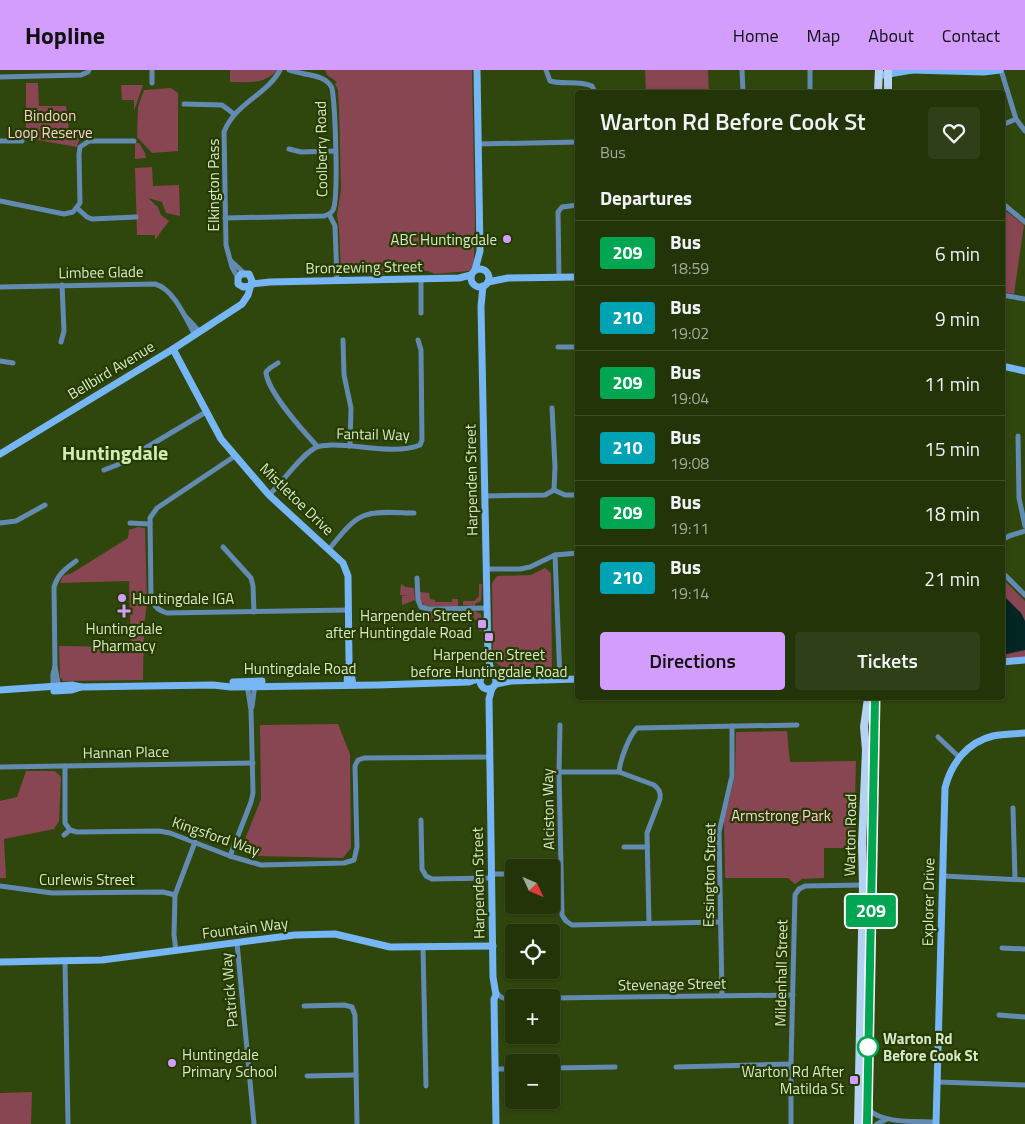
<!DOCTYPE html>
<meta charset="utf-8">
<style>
body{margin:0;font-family:"Titillium Web",sans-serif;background:#2f3f17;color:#f1f3f6;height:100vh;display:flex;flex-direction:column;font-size:19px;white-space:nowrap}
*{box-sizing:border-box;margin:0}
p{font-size:16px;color:#a3aa9c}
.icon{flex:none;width:28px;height:28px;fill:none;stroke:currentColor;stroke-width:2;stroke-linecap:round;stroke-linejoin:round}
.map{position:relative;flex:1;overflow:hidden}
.side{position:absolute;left:575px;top:20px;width:430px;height:610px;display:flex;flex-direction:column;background:#233409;border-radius:5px;box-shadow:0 1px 4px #0004,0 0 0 1px #404f2a}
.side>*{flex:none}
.badge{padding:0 10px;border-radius:4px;font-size:18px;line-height:32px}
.needle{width:32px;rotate:134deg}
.fabs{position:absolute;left:505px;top:789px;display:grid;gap:10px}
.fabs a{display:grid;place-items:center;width:55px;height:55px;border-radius:5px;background:#233409;box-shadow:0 1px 4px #0004,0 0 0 1px #404f2a;font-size:25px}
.map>.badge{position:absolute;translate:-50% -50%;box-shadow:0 0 0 2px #fff}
h2{padding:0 25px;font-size:19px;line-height:45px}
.round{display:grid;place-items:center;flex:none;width:52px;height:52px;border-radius:5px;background:#2f3f17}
.overview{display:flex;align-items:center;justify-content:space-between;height:85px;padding:0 25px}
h1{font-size:24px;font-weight:600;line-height:38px}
.cta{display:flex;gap:10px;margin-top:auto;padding:10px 25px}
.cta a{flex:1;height:58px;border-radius:5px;background:#d29dfd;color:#111;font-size:20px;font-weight:600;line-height:58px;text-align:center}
.cta a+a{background:#2f3f17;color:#f1f3f6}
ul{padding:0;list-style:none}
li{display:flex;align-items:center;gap:15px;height:65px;padding:0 25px;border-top:1px solid #404f2a}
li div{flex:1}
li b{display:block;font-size:19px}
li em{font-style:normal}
li .badge{min-width:55px;font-weight:700;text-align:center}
header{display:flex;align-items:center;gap:30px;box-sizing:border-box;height:70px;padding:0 25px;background:#d29dfd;color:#111}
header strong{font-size:24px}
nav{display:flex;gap:28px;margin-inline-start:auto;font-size:18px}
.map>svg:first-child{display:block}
.green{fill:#884552}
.water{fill:#012624}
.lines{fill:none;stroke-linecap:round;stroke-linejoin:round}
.street{stroke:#638bb2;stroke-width:5}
.secondary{stroke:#76b6f4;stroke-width:7}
.primary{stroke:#b4d3f3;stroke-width:8}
.line-casing{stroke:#fff;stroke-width:11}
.line{stroke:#00a651;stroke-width:8}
.poi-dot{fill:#d29dfd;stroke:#253b00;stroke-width:2}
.stop-dot{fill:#fff;stroke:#00a651;stroke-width:2.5}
.labels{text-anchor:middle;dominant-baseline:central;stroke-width:4.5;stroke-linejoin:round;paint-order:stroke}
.park-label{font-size:15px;fill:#fdced5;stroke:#253b00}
.street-label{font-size:15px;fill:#d8e7c9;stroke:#253b00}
.poi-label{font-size:15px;fill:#d8e7c9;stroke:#253b00;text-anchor:end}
.stop-label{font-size:15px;font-weight:bold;fill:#d8e7c9;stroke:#253b00;text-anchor:start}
.district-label{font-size:20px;font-weight:bold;fill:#cfedb0;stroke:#253b00}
</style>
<header>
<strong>Hopline</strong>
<nav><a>Home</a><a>Map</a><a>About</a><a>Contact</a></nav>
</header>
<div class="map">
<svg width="1025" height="1054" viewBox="0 0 1025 1054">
<rect width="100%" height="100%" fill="#2f460c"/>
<g class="green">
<path d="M230 0H277C265 15 248 12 230 12Z"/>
<path d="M325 0H472L475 154 474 189 472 200 468 201 435 204 428 201 390 202 383 205 345 204 341 201 339 158 337 145 341 119 339 38 338 20 335 14 337 12 327 5Z"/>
<path d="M645 0H708L709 22H646Z"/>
<path d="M26 13H38L39 36H66L69 60 80 67 77 77 26 68Z"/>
<path d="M121 15H143L134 41V30H122Z"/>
<path d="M171 18 178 23V81L152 83 137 67 138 37 144 20Z"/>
<path d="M135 73H139L145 83 146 88 135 89Z"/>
<path d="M152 97 153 116 179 115 180 146 166 143 162 132 148 128 158 137 161 145 169 151 155 170V165H137L135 98Z"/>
<path d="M1002 138 1024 155 1014 224 1003 222Z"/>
<path d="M138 457 145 458 147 534 144 555 143 610 63 611 60 607 59 576 131 577 129 511 60 513 63 506 72 503 128 468 129 460Z"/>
<path d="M545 498 551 503 552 598 505 599 493 591 492 513 497 506 531 505Z"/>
<path d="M1002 508 1025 531V588L1003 590Z"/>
<path d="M401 514 406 517 414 518 415 530 402 535V526H408L400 525Z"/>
<path d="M479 514H482L481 531 475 534V536L463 535V531H474L479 526Z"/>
<path d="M420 522 429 523 430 529 435 530V532H452V529H458V536H425L420 530Z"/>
<path d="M447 541 448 551H436V553L435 551 427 552 426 543 428 542Z"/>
<path d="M469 541H475L481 544 482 561H479V552L474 549 473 545H468Z"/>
<path d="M338 654 350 684 351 778 343 788 256 786 240 782 261 729 260 655Z"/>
<path d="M787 661 790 692 856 691 854 778H824V808L802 809 795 814 788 808H725L724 750 735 706 736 662Z"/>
<path d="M26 701H55L61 707 59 751 54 759 4 769 6 808H0V731L17 727Z"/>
<path d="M32 1022 31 1054H0V1023Z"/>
</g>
<path class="water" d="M1003 525 1021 543 1025 551V580L1003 585Z"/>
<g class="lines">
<g class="street">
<path d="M152 0V13"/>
<path d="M546 0 550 11C564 15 578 10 592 16L595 22"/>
<path d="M742 0 743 22"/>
<path d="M810 0V22"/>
<path d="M1001 0 1016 49 1025 61"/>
<path d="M0 7 81 5 88 2 89 0"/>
<path d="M184 34 222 35 234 44"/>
<path d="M1002 55 1016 49"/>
<path d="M0 71H22"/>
<path d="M478 74 578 72"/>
<path d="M289 79 301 82 335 81"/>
<path d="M0 131 64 144 73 142 80 133 79 84 80 77 89 71H134"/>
<path d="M1002 133 1025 152"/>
<path d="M77 138 87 147 92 149 136 147"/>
<path d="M329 144 335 156 337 211"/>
<path d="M225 148 324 146C328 145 331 144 333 140 339 128 335 35 332 18 325 3 304 6 289 0"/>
<path d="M231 191 244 203"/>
<path d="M559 207 558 142 562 137 578 135"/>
<path d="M238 208 232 197 226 175 224 62C235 33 267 25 280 0"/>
<path d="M421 209V243"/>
<path d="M0 217 155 214C174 219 186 249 195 265"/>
<path d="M1002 225 1025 229"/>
<path d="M186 247 199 261"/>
<path d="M343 270 344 305 351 338 350 376"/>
<path d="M61 272 64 261 62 215"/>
<path d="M558 277H578"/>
<path d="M0 291 13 293"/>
<path d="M278 293 270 298 266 302C267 321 304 362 317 376"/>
<path d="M552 338 555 397 554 420"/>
<path d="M1018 366 1019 428 1025 456"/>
<path d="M235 386 157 438 150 448 151 527C154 537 158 540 167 543L349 540"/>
<path d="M104 400 117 395 206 342"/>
<path d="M269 425C283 412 300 386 315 378 320 375 326 376 331 375 356 374 396 385 420 375L422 370 421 280 418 270"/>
<path d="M485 426 545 425 554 420 565 425H578"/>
<path d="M0 453 16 451 45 435"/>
<path d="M130 453 150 454"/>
<path d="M1002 470 1009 466 1025 461"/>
<path d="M223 477 251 508 253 516 254 542"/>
<path d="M329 479C338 469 349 452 363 446 375 440 400 443 414 443"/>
<path d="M555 485 560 610"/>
<path d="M486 499H520L530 497 555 485 578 483"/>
<path d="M1002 502 1025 525"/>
<path d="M417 508 418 530 421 537 428 539 487 538"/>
<path d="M55 597 59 618"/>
<path d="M53 618V604L55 597 54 517C58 504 65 499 76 491"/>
<path d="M252 637 255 614"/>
<path d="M560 655 559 702 562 845 566 851 572 855 720 852"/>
<path d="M938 667 959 687"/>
<path d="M65 696V753L70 760 77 762 159 761 170 763 230 786 261 795 344 793 354 790 357 777 355 696 358 690 364 688 490 687"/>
<path d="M0 697 253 693"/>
<path d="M559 702H619L654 715C659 719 661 722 660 729L647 763 649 853"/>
<path d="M619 702C620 690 629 666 637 658L797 655"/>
<path d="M1013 738 1015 809"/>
<path d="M421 750 422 799 426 806 432 809 492 808"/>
<path d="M64 765 70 760"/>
<path d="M624 777H647"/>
<path d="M230 786 251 732 253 723 251 640 247 614"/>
<path d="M551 803H561"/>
<path d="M492 804H514"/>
<path d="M943 806 1025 810"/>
<path d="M0 816 52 823 163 822 175 825"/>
<path d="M237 873 254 1054"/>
<path d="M423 877 426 1016"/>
<path d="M1002 878 1025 879"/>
<path d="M176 881 174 865 175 825 195 772"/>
<path d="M65 891 68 1054"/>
<path d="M496 921C500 929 505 929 514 929"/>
<path d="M722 926 719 762 732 706V656"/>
<path d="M551 928 793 925"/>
<path d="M304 936 344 935 352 937 355 945 357 1054"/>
<path d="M999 945 1025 947"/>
<path d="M676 997 791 994"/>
<path d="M551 998 615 997"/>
<path d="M495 999H514"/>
<path d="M307 1006 356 1005"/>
<path d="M938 1012 1025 1015"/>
<path d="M868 1039C883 1054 915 1051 936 1052"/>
<path d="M791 1054V994L795 825 799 819 805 816 863 815"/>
<path d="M877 1054 887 1049"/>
</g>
<g class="secondary">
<path d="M911 0 984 2 1000 0"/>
<path d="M883 5 912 0"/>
<circle cx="480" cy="208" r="9"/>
<path d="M475 200 480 181 477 0"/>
<path d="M488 212 508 208 578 207"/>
<path d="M252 214 270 212 459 208 471 205"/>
<path d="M483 216 481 236 488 584 491 603"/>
<path d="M173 279 221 369 269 425 343 493 348 506 349 590 353 615"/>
<path d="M1002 296 1025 301"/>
<path d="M0 384 173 279 242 234 248 225 252 211 249 204H241L238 208V214L243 217 250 216"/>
<path d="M1002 592 1025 590"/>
<circle cx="488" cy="611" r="8"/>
<path d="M233 612 262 611"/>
<path d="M496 614 511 611 578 609"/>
<path d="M347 615 348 596"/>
<path d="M492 618 489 629 493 907 496 925 494 929 496 1054"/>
<path d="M0 620 72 615 81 617 213 615 231 617 378 615 469 612 481 608"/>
<path d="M54 621 72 620 81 617"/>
<path d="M0 892 102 890 295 865 335 864 390 877 493 876"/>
<path d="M936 1054 945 718C951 694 967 672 993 666 1004 664 1015 664 1025 663"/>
</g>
<g class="primary">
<path d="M878 22 879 0"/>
<path d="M888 22V0"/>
<path d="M858 1054 863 815 862 774 866 680 864 657 868 628"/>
<path d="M867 1054 875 628"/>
</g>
</g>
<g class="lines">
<g class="line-casing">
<path id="line" d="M867 1054 875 628"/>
</g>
<use href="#line" class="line"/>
</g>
<g class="poi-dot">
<circle cx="507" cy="169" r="5"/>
<circle cx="122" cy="528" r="5"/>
<path d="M121.5 533.5h5v5h5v5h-5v5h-5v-5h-5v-5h5z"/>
<rect x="477" y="549" width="10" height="10" rx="2.5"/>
<rect x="484" y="562" width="10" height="10" rx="2.5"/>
<circle cx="172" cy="993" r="5"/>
<rect x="849" y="1005" width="10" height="10" rx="2.5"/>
</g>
<circle class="stop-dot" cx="868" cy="977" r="10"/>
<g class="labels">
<g class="park-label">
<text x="50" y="45">Bindoon<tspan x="50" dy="17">Loop Reserve</tspan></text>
<text x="781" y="745">Armstrong Park</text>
</g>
<g class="street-label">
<text transform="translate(321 79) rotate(-91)">Coolberry Road</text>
<text transform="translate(213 115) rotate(-90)">Elkington Pass</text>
<text transform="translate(364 197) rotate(-1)">Bronzewing Street</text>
<text transform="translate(101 202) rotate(-1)">Limbee Glade</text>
<text transform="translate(111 300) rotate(-31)">Bellbird Avenue</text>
<text transform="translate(373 364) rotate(1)">Fantail Way</text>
<text transform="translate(471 410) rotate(-91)">Harpenden Street</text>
<text transform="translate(297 429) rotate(44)">Mistletoe Drive</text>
<text x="300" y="598">Huntingdale Road</text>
<text transform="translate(126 682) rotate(-1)">Hannan Place</text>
<text transform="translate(548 739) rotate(-91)">Alciston Way</text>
<text transform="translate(850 765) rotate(-89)">Warton Road</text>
<text transform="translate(216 766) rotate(19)">Kingsford Way</text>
<text transform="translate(709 805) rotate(-89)">Essington Street</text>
<text x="87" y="809">Curlewis Street</text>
<text transform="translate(478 813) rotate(-91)">Harpenden Street</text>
<text transform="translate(928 832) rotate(-89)">Explorer Drive</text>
<text transform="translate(245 858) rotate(-7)">Fountain Way</text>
<text transform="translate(781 903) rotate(-89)">Mildenhall Street</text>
<text transform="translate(672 914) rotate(-1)">Stevenage Street</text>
<text transform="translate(229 920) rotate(-95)">Patrick Way</text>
</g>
<g class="poi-label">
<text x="497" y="169">ABC Huntingdale</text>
<text x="132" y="528" text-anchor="start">Huntingdale IGA</text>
<text x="472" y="545">Harpenden Street<tspan x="472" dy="17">after Huntingdale Road</tspan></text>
<text x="124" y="558" text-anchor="middle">Huntingdale<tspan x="124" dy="17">Pharmacy</tspan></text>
<text x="489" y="584" text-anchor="middle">Harpenden Street<tspan x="489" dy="17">before Huntingdale Road</tspan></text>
<text x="182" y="984" text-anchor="start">Huntingdale<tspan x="182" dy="17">Primary School</tspan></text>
<text x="844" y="1001">Warton Rd After<tspan x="844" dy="17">Matilda St</tspan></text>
</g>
<g class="stop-label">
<text x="883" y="968">Warton Rd<tspan x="883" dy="17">Before Cook St</tspan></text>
</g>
<g class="district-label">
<text x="115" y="382">Huntingdale</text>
</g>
</g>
</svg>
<div class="fabs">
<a><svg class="needle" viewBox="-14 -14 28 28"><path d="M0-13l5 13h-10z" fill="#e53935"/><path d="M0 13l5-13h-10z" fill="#a3aa9c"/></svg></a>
<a><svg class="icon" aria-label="locate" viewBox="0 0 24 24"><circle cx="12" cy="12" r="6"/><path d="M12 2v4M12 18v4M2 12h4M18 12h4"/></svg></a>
<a>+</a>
<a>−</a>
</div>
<b class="badge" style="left:871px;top:841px;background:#00a651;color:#fff">209</b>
<section class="side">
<div class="overview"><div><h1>Warton Rd Before Cook St</h1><p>Bus</p></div><a class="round"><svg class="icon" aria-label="heart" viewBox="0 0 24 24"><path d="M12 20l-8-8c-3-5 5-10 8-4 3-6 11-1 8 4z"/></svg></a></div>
<h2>Departures</h2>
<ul>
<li><span class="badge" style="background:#00a651;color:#fff">209</span><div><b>Bus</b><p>18:59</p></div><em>6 min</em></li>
<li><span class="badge" style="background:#00a3b4;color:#fff">210</span><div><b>Bus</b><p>19:02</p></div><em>9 min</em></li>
<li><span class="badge" style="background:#00a651;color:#fff">209</span><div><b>Bus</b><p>19:04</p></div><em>11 min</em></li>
<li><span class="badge" style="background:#00a3b4;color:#fff">210</span><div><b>Bus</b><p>19:08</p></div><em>15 min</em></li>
<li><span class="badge" style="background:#00a651;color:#fff">209</span><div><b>Bus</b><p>19:11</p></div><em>18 min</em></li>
<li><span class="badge" style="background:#00a3b4;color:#fff">210</span><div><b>Bus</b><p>19:14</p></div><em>21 min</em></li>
</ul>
<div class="cta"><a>Directions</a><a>Tickets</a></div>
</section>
</div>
